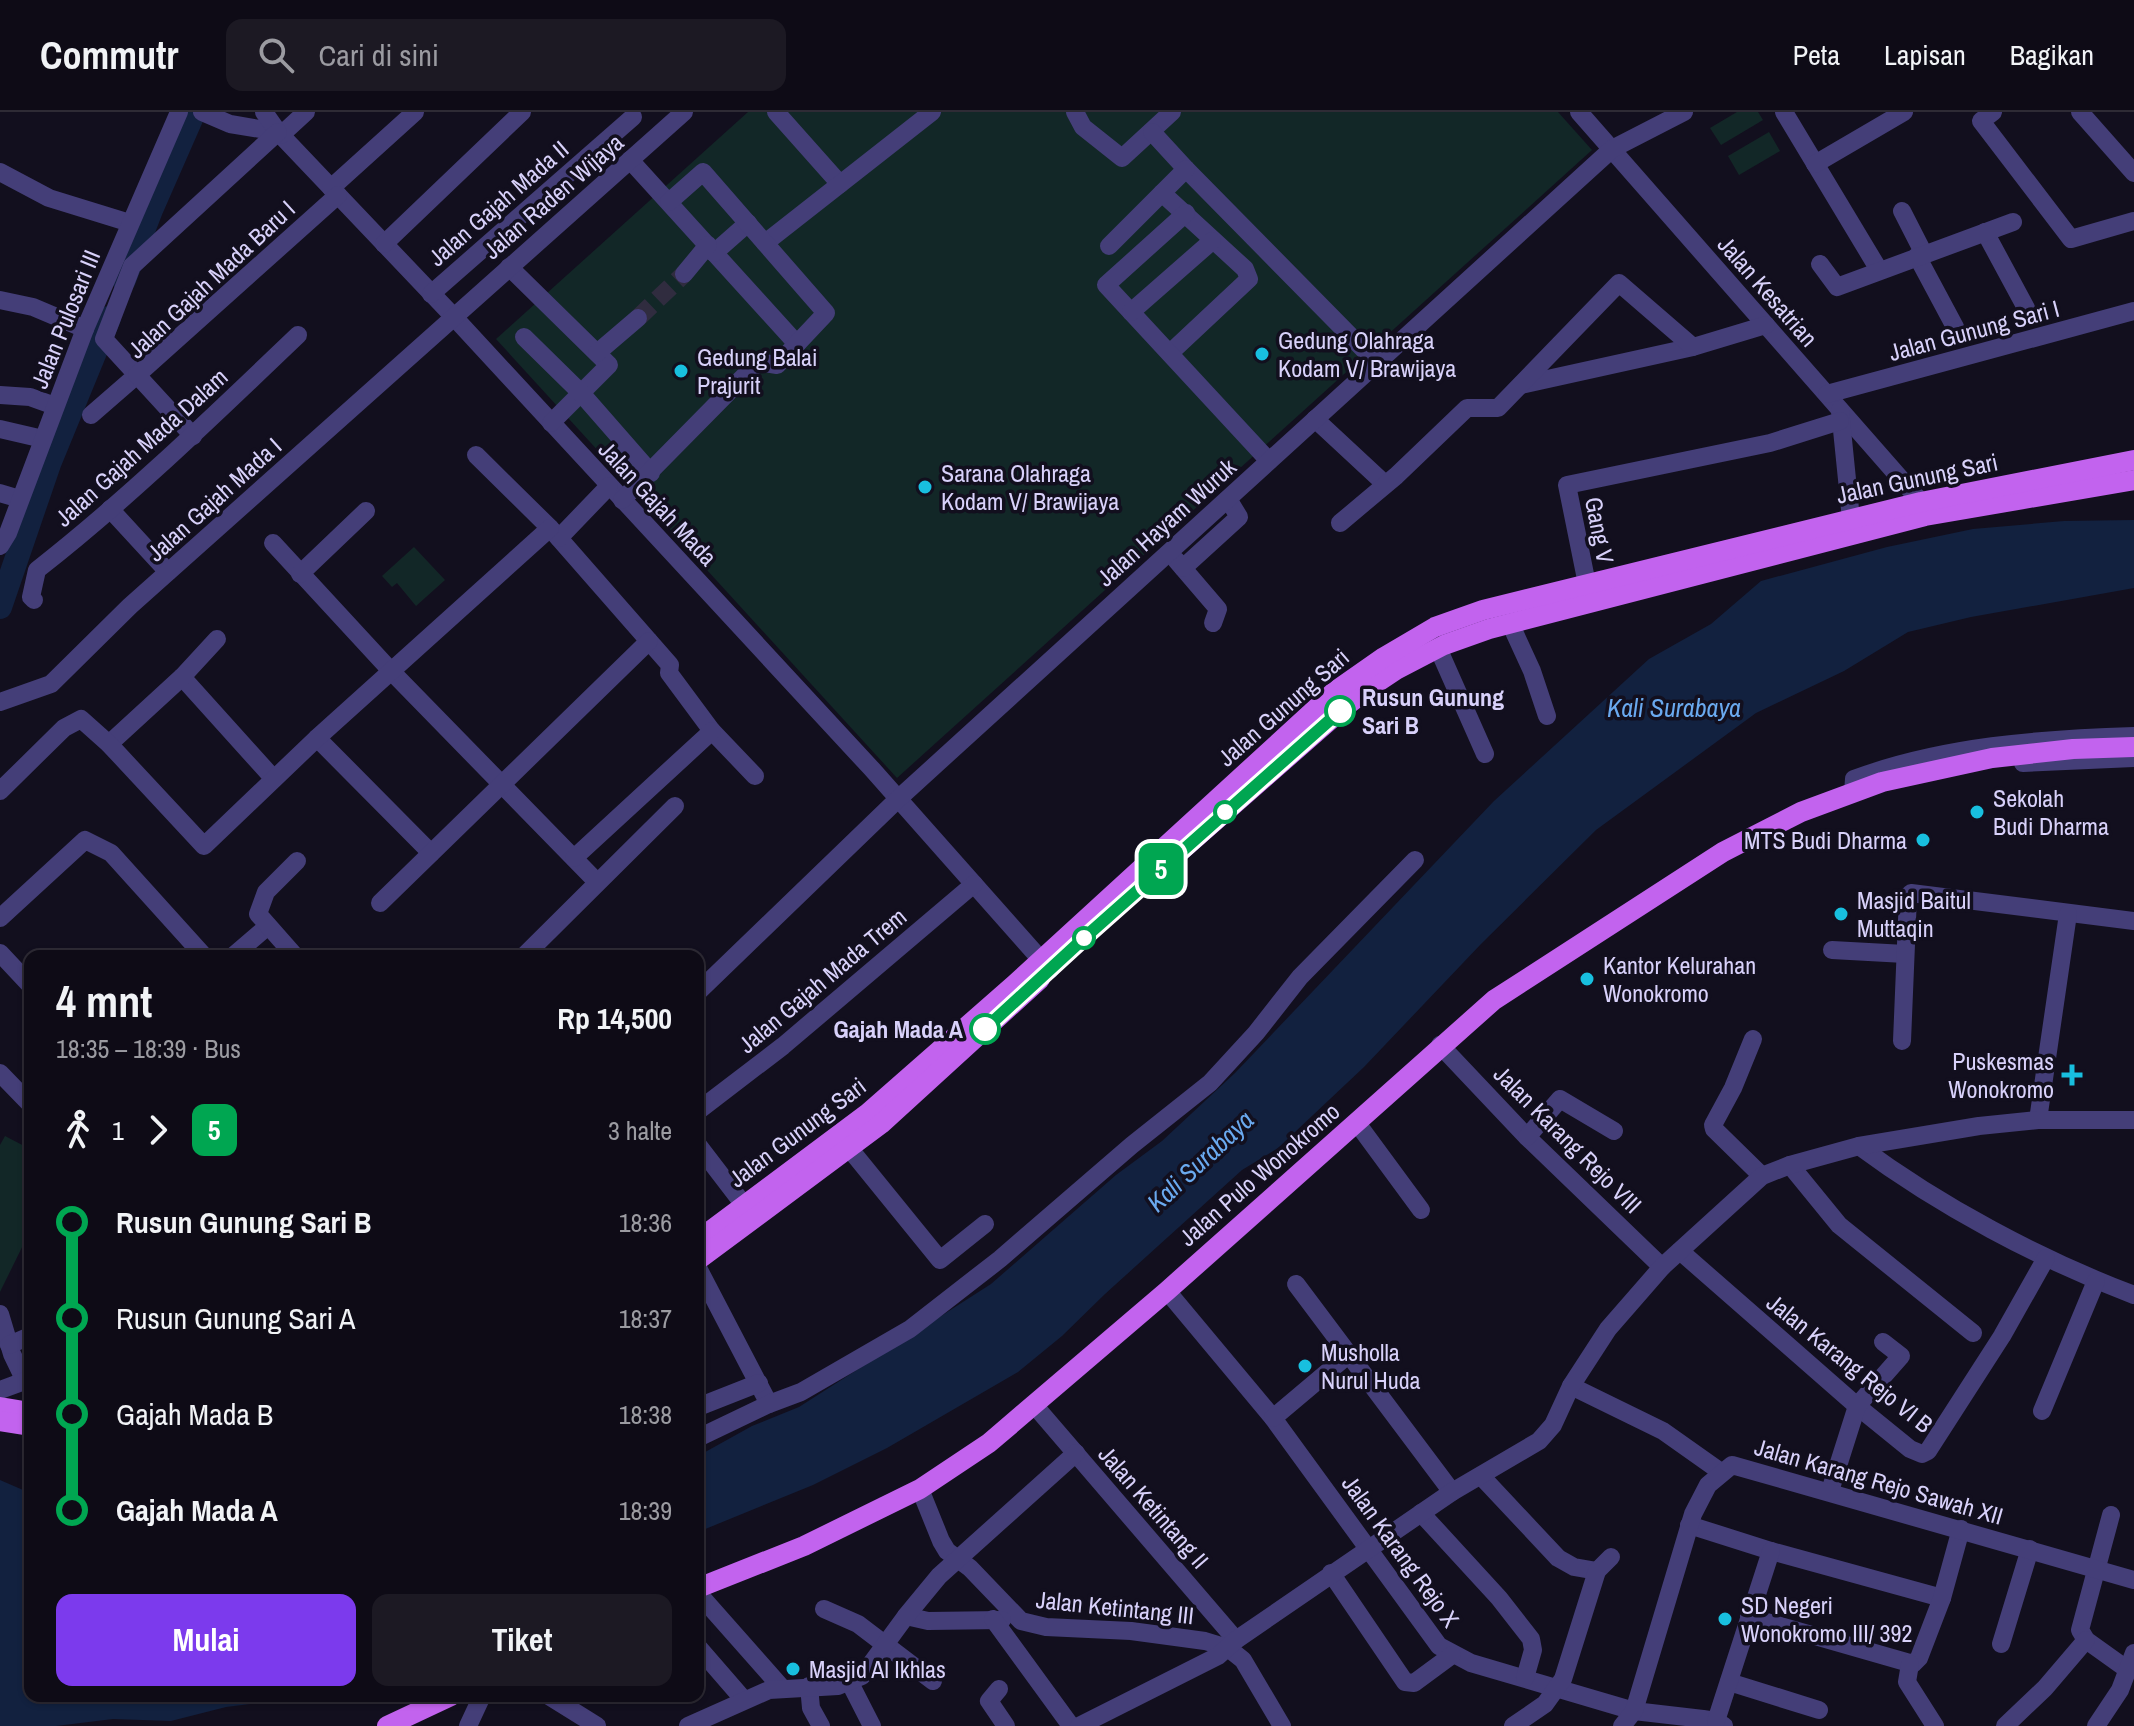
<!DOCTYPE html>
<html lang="id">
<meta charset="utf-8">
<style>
body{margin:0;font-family:"Archivo Narrow",sans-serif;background:#1c1923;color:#f1f3f6;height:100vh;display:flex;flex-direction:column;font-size:30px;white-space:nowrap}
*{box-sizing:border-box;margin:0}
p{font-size:26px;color:#9b9ba1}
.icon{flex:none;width:44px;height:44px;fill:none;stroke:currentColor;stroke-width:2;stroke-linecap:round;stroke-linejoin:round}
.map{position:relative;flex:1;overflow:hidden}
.side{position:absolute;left:24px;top:838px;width:680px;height:752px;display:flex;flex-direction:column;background:#0e0b16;border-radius:16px;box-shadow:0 2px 6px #0004,0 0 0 2px #2e2b35}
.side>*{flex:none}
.badge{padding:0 16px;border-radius:12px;font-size:28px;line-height:52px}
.map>.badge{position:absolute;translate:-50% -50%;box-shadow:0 0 0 4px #fff}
.legs{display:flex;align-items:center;gap:12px;height:88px;padding:0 32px;font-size:26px}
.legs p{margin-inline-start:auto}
.head{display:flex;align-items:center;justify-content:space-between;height:136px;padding:0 32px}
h1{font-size:44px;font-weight:700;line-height:60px}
.cta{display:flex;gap:16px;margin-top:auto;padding:16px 32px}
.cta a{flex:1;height:92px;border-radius:16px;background:#7c3aed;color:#fff;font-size:32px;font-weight:700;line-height:92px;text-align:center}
.cta a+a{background:#1c1923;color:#f1f3f6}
ul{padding:0 32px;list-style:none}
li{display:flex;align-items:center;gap:28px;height:96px;font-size:30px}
li i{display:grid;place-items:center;width:12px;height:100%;margin:0 10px;background:currentColor}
li i::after{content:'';width:20px;height:20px;margin:-10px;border:6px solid;border-radius:50%;background:#0e0b16}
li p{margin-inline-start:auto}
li:first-child i{background:linear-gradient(#0000 50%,currentColor 0)}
li:last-child i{background:linear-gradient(currentColor 50%,#0000 0)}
header{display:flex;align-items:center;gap:48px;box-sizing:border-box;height:112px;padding:0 40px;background:#0e0b16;border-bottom:2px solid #2e2b35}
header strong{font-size:38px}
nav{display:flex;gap:44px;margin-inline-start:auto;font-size:28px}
.search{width:560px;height:72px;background:#1c1923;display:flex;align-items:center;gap:20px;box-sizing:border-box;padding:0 28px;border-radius:16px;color:#9b9ba1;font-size:30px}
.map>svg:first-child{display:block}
.green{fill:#122727}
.water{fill:#12213f}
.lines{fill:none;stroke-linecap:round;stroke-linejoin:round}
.river{stroke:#12213f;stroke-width:24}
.minor-tunnel{stroke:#302c3f;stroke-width:18;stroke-dasharray:18 9;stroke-linecap:butt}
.minor{stroke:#443e78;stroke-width:18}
.major{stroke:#c263ee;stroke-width:20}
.line-1-casing{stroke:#fff;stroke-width:18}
.line-1{stroke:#00a651;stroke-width:12}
.poi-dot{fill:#18bfdf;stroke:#120f1e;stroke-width:3}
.stop-1-dot{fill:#fff;stroke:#00a651;stroke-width:4}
.labels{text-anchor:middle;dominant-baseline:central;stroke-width:7;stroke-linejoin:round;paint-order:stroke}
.street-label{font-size:24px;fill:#d8d1fa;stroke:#120f1e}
.poi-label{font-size:24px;fill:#d8d1fa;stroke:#120f1e;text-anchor:start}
.stop-label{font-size:24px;font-weight:bold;fill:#d8d1fa;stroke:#120f1e;text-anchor:start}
.water-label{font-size:26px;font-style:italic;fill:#6aa9ef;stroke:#120f1e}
</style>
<header>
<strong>Commutr</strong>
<div class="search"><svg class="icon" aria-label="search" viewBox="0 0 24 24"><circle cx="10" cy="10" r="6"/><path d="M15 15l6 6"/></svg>Cari di sini</div>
<nav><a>Peta</a><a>Lapisan</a><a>Bagikan</a></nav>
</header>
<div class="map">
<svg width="2134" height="1614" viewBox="0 0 2134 1614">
<rect width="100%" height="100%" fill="#120f1e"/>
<g class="green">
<path d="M748 0H1558L1592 38 897 666 496 227Z"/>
<path d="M1737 0H1758L1763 8 1721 33 1710 16Z"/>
<path d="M1769 20 1780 39 1739 63 1728 44Z"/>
<path d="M414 435 445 468 416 494 397 471 392 475 382 464Z"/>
<path d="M5 1024 30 1037V1119L0 1180V1033Z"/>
</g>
<g class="water">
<path d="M2134 408V476L1971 505 1908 520 1844 559 1756 601 1596 718 1481 832 1364 955 1278 1036 1242 1058 1105 1182 1062 1224 1018 1260 887 1336 813 1373 698 1420V1344L752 1314 799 1295 991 1172 1116 1063 1162 1029 1235 961 1494 689 1649 547 1711 512 1761 469 1887 435 1973 417 2064 409Z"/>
<path d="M0 1368 30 1381V1584H315L226 1595 171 1609 113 1607 56 1614H0Z"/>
</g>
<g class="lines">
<g class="river">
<path d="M124 168 151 98 194 0"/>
<path d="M0 495 49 352 109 206"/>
</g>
<path class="minor-tunnel" d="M638 206 684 162"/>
<g class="minor">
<path d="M202 0 230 12 278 20"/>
<path d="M264 0 278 20 453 204 871 656 1050 858"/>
<path d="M776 0 840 72"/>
<path d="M1075 0 1083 15 1122 46 1172 0"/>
<path d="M1579 0 1921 390"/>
<path d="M1784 0 1879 158"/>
<path d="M1993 0 1981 9 2071 127 2134 109"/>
<path d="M2080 0 2134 61"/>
<path d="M1152 20 1186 57 1377 251"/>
<path d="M281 23 306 0"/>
<path d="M630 48 797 232"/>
<path d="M1815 52 1904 0"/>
<path d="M0 60 49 86 130 111"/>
<path d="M331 76 415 0"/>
<path d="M1162 81 1245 157 1249 167 1170 241"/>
<path d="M1902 99 1924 142"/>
<path d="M1186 101 1106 173 1269 349"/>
<path d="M1985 120 2026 196"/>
<path d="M765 131 932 0"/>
<path d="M384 132 522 0"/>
<path d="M1109 134 1186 57"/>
<path d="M714 141 748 111"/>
<path d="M1917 144 1955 215"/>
<path d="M1820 152 1837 175 2013 110"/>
<path d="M509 155 609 253 551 311"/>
<path d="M684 162 708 133"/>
<path d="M431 182 633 5"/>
<path d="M0 188 33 195 85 217"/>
<path d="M1131 200 1212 129"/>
<path d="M524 225 581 281 651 361"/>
<path d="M597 241 638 206"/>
<path d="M1521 273 1693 235"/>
<path d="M1827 282 2134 199"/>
<path d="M0 283 30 285 55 294"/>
<path d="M1840 298 1851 407"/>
<path d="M91 303 137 263 104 227 132 154 278 20"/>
<path d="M1315 307 1385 372"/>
<path d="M0 317 43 327"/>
<path d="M193 324 137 263 338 83"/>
<path d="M476 343 550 416 670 553 669 561 712 619 755 664"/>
<path d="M0 381 20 387"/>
<path d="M622 388 758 250 777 253 826 201 703 60 669 90"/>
<path d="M110 397 168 460"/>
<path d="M1340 411 1396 364 1467 296H1498L1619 171 1693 235 1766 213"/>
<path d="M559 426 609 374"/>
<path d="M273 431 392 560 597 770"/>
<path d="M0 434 8 421 85 217 179 0"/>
<path d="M1176 448 1218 497 1213 511"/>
<path d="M1183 456 1239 405 1228 387"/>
<path d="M300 462 366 399"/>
<path d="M1587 472 1567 373 1770 331 1840 309"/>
<path d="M34 488 31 485 37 458C129 386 213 304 298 223"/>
<path d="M1510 511 1532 559 1547 604"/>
<path d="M1438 536 1485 642"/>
<path d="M182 565 273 666"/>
<path d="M0 590 51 572 130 494 684 0"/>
<path d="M317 626 431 741"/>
<path d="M109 632 182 565 217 527"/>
<path d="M2023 651 2134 646"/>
<path d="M0 679 64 616 81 607 109 632 204 734 317 626 550 416"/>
<path d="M1853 681 1854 667C1943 634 2040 627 2134 624"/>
<path d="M574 746 712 619"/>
<path d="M380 791 649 529"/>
<path d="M0 806 85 728 111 741 204 844"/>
<path d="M1832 838 1905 842"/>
<path d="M0 841 30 873"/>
<path d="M233 844 268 814"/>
<path d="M295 844 258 802 266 780 297 749"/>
<path d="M524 844 675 694"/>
<path d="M698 880 898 687 1612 37 1684 0"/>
<path d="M1753 927 1733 976 1713 1013 1714 1017 1762 1064"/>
<path d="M1902 929 1908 784 1911 781 2134 809"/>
<path d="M1440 933 1527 1025 1662 1155"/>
<path d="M0 961 30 992"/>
<path d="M698 999 783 934 974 772"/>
<path d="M2038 1008 2068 802"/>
<path d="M1357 1011 1421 1098"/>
<path d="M1527 1025 1560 987 1614 1019"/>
<path d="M698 1033 744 1093"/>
<path d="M1859 1034C1940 1094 2039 1147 2134 1183"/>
<path d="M849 1036 940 1148 985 1112"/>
<path d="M1790 1053 1839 1113 1973 1221"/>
<path d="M1680 1139 1857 1294 1910 1337 1922 1342 1928 1339 2002 1224 2046 1146"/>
<path d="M698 1156 769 1292"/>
<path d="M1296 1172 1452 1380"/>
<path d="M1167 1179 1273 1306 1439 1534 1471 1551 1634 1599 1703 1607 1716 1609 1724 1614"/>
<path d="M0 1202 12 1242 25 1269"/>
<path d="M9 1233 30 1224"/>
<path d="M1571 1274 1663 1319 1721 1360"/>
<path d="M0 1278 30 1267"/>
<path d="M1035 1294 1236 1528"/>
<path d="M698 1295 759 1271"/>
<path d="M2042 1299 2096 1169"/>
<path d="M1273 1306 1349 1242"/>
<path d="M698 1326 769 1292 801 1280 910 1217 1000 1147 1132 1033 1210 971 1256 921 1300 865 1415 748"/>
<path d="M1482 1365 1558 1446 1574 1455 1597 1459"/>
<path d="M920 1377 941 1429 947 1439 970 1456 1021 1509 1046 1515 1131 1519 1205 1529 1228 1536 1243 1548 1282 1614"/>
<path d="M1830 1379 1857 1294 1901 1244 1883 1230"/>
<path d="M1421 1401 1499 1486 1531 1527 1533 1538 1525 1566"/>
<path d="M2111 1403 2080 1518 2086 1528 2128 1558"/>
<path d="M1689 1413 1771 1439 1942 1486"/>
<path d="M1331 1461 1405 1570 1414 1571 1452 1543"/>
<path d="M698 1481 782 1576"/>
<path d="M824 1497 858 1512 933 1569"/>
<path d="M906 1504 928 1509 1002 1508"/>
<path d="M1749 1505 1913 1552 1919 1546 1942 1486 1961 1417"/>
<path d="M993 1507 1071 1614"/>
<path d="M2001 1532 2030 1437"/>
<path d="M698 1535 744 1588"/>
<path d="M1910 1552 1907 1570 1935 1614"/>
<path d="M1729 1570 1819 1598"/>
<path d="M850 1571 872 1614"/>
<path d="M809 1574 811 1596 821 1614"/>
<path d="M999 1577 989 1589 1006 1614"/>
<path d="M549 1584 597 1614"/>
<path d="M1716 1609 1771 1439"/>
<path d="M468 1614 482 1584"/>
<path d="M688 1614 769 1578 838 1574 862 1564 906 1504 939 1464 1076 1341"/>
<path d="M1079 1614 1218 1544 1236 1528 1452 1380 1539 1329 1553 1313 1571 1274 1608 1217 1662 1155 1762 1064 1790 1053 1859 1034 1979 1014 2038 1008H2134"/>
<path d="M1513 1614 1545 1592 1563 1567 1597 1459 1611 1445"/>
<path d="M1622 1614 1634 1599 1693 1402 1708 1373 1732 1353 2134 1468"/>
<path d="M2005 1614 2045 1576 2086 1528"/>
<path d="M2096 1614 2120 1578 2134 1541"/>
</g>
<g class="major">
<path d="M1158 759 1346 594 1372 574 1396 558 1444 533 1489 517 1925 404 2134 368"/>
<path d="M698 1128 868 1001 1015 872 1334 580 1384 545 1435 515 1483 498 1921 390 2134 348"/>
<path d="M698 1148 881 1012 1040 867"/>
<path d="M0 1295 30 1300"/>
<path d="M0 1309 30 1314"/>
<path d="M698 1476 804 1434 920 1377 989 1331 1167 1179 1494 888 1723 740 1801 700 1882 670 1992 646 2073 637 2134 635"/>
<path d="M387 1614 451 1584"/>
</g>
</g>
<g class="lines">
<g class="line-1-casing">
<path id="line-1" d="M985 917 1083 827 1340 599"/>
</g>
<use href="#line-1" class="line-1"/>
</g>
<g class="poi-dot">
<circle cx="1262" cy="242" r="8"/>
<circle cx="681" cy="259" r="8"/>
<circle cx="925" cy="375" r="8"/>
<circle cx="1977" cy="700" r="8"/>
<circle cx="1923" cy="728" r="8"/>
<circle cx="1841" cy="802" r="8"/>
<circle cx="1587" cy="867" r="8"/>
<path d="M2068 951h8v8h8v8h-8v8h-8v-8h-8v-8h8z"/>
<circle cx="1305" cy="1254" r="8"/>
<circle cx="1725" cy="1507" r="8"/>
<circle cx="793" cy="1557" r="8"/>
</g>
<g class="stop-1-dot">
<circle cx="1340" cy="599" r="14"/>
<circle cx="1225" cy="700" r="10"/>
<circle cx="1084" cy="826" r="10"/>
<circle cx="985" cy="917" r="14"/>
</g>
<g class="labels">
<g class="street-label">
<text transform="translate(553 84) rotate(-41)">Jalan Raden Wijaya</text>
<text transform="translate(498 91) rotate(-41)">Jalan Gajah Mada II</text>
<text transform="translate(211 167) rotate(-43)">Jalan Gajah Mada Baru I</text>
<text transform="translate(1768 179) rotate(49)">Jalan Kesatrian</text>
<text transform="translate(65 207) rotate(-68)">Jalan Pulosari III</text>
<text transform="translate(1974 218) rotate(-15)">Jalan Gunung Sari I</text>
<text transform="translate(141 335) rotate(-42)">Jalan Gajah Mada Dalam</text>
<text transform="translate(1917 366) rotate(-12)">Jalan Gunung Sari</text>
<text transform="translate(214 387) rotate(-42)">Jalan Gajah Mada I</text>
<text transform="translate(658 391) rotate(47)">Jalan Gajah Mada</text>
<text transform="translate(1166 410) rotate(-42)">Jalan Hayam Wuruk</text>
<text transform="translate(1600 418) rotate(79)">Gang V</text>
<text transform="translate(1283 595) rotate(-41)">Jalan Gunung Sari</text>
<text transform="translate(822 868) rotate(-40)">Jalan Gajah Mada Trem</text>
<text transform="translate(797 1020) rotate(-37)">Jalan Gunung Sari</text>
<text transform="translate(1568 1027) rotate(45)">Jalan Karang Rejo VIII</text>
<text transform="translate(1259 1062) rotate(-41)">Jalan Pulo Wonokromo</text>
<text transform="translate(1850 1251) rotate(39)">Jalan Karang Rejo VI B</text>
<text transform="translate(1879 1369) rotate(16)">Jalan Karang Rejo Sawah XII</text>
<text transform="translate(1154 1395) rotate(49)">Jalan Ketintang II</text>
<text transform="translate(1401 1439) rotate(54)">Jalan Karang Rejo X</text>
<text transform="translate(1115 1495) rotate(6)">Jalan Ketintang III</text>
</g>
<g class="poi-label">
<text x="1278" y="228">Gedung Olahraga<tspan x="1278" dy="28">Kodam V/ Brawijaya</tspan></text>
<text x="697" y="245">Gedung Balai<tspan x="697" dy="28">Prajurit</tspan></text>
<text x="941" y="361">Sarana Olahraga<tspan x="941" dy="28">Kodam V/ Brawijaya</tspan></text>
<text x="1993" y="686">Sekolah<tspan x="1993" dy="28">Budi Dharma</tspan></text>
<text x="1907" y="728" text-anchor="end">MTS Budi Dharma</text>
<text x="1857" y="788">Masjid Baitul<tspan x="1857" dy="28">Muttaqin</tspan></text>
<text x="1603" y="853">Kantor Kelurahan<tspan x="1603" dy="28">Wonokromo</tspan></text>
<text x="2054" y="949" text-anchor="end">Puskesmas<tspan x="2054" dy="28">Wonokromo</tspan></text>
<text x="1321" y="1240">Musholla<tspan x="1321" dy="28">Nurul Huda</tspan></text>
<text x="1741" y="1493">SD Negeri<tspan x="1741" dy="28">Wonokromo III/ 392</tspan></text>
<text x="809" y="1557">Masjid Al Ikhlas</text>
</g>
<g class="stop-label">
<text x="1362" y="585">Rusun Gunung<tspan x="1362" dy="28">Sari B</tspan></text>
<text x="963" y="917" text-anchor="end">Gajah Mada A</text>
</g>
<g class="water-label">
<text x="1674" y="595">Kali Surabaya</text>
<text transform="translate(1200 1049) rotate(-43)">Kali Surabaya</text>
</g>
</g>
</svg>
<b class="badge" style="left:1161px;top:757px;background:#00a651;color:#fff">5</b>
<section class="side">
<div class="head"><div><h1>4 mnt</h1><p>18:35 – 18:39 · Bus</p></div><b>Rp 14,500</b></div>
<div class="legs"><svg class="icon" aria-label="walk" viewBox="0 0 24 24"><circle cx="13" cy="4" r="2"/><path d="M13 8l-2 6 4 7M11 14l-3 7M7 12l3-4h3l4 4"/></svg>1<svg class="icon" aria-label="forward" viewBox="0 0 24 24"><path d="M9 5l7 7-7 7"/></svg><b class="badge" style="background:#00a651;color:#fff">5</b><p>3 halte</p></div>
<ul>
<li><i style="color:#00a651"></i><b>Rusun Gunung Sari B</b><p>18:36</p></li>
<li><i style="color:#00a651"></i><span>Rusun Gunung Sari A</span><p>18:37</p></li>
<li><i style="color:#00a651"></i><span>Gajah Mada B</span><p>18:38</p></li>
<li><i style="color:#00a651"></i><b>Gajah Mada A</b><p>18:39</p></li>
</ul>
<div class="cta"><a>Mulai</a><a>Tiket</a></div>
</section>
</div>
